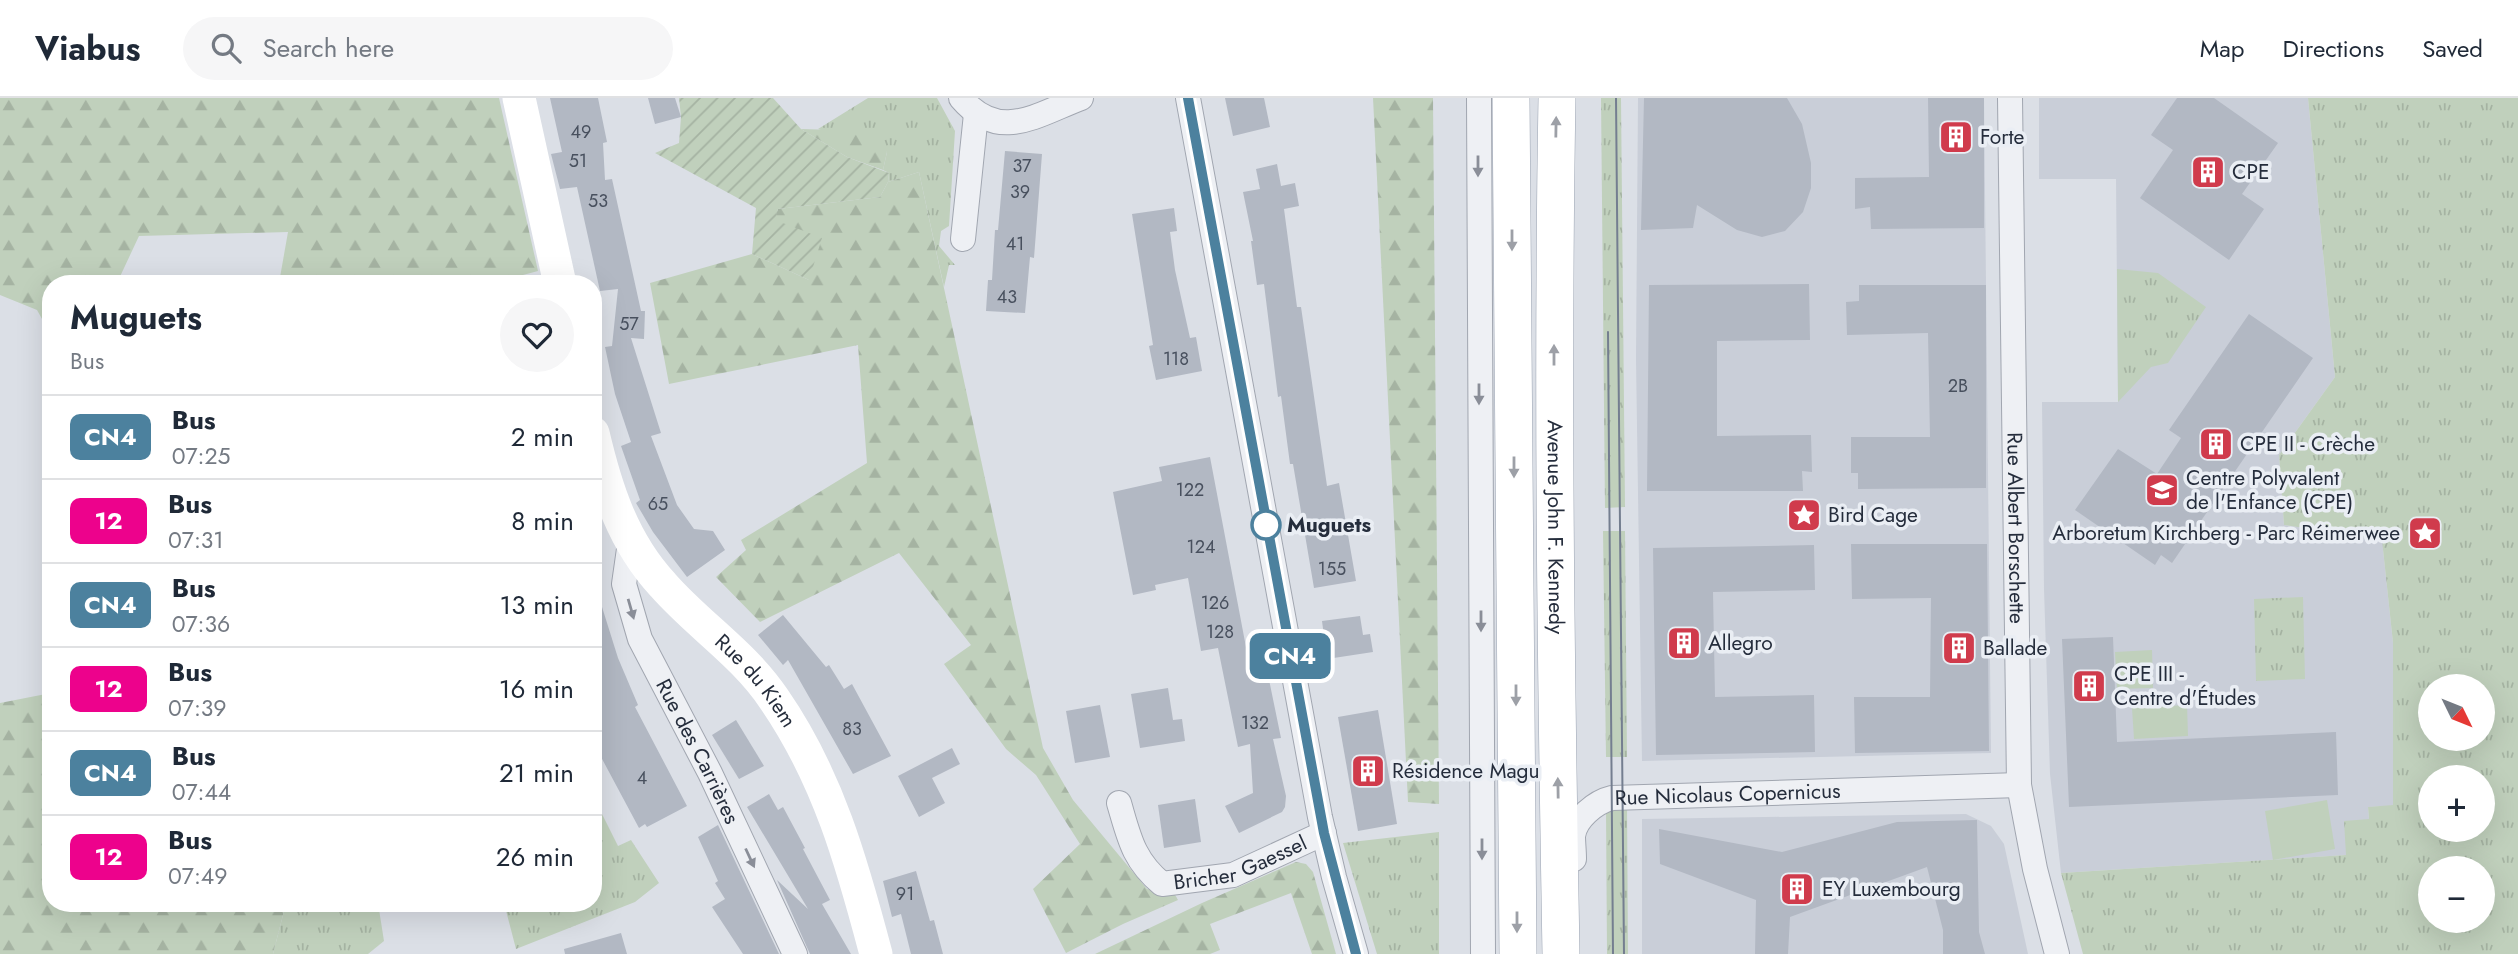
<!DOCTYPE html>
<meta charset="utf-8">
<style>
body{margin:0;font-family:Jost,sans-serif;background:#f6f6f7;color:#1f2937;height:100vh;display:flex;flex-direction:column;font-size:26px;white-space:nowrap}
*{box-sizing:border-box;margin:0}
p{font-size:23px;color:#747a83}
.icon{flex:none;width:38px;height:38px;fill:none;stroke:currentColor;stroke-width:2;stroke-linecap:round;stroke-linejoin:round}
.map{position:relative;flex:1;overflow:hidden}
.sheet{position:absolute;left:42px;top:177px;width:560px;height:637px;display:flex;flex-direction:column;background:#fff;border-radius:28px;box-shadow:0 7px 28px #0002}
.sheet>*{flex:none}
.badge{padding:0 14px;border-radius:10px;font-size:24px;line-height:46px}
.needle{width:46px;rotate:133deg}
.tools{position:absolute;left:2418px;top:576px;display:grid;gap:14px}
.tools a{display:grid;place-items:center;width:77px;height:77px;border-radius:50%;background:#fff;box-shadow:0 7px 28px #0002;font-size:35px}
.map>.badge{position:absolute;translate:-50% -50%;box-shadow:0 0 0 4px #fff}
.round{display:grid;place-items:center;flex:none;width:74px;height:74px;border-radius:37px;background:#f6f6f7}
.headline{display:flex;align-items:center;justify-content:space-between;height:119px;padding:0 28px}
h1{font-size:33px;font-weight:700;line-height:52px}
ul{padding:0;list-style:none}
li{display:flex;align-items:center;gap:21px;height:84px;padding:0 28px;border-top:2px solid #e0e1e3}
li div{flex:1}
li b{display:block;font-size:26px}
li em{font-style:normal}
li .badge{min-width:77px;font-weight:700;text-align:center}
header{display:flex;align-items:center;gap:42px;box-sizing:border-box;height:98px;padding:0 35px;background:#fff;border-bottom:2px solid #e0e1e3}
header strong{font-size:33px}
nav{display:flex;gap:38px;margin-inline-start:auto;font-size:24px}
.search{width:490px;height:63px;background:#f6f6f7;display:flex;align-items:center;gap:18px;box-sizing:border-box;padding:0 24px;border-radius:38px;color:#747a83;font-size:26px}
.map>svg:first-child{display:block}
.built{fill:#c9ced8}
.grass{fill:url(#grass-tufts);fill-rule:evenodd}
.forest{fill:url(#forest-firs)}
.garden{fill:url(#garden-furrows)}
.pitch{fill:#c0d0bc}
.building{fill:#b2b8c3}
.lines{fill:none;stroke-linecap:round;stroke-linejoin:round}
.minor-casing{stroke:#a1a6b0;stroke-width:26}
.primary-casing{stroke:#9aa3b2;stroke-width:38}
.minor{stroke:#eef0f4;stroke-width:24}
.secondary{stroke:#fff;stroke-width:33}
.primary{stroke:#fff;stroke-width:37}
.tram{stroke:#747e90;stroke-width:2}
.oneway{fill:#9da0a7}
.oneway2{fill:#8a8e98}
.line-casing{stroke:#fff;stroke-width:16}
.line{stroke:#4c819e;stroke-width:10}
.stop-dot{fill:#fff;stroke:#4c819e;stroke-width:3.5}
.labels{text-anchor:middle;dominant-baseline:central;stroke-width:7;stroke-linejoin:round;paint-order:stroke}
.number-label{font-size:18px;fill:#48505e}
.poi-label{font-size:21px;fill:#252d3c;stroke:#eaeef4;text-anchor:start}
.stop-label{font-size:21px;font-weight:bold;fill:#252d3c;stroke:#eaeef4;text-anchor:start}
.street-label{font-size:21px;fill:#252d3c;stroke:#eaeef4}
</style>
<header>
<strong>Viabus</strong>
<div class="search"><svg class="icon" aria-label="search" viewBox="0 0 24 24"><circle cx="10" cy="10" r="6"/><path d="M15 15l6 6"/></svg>Search here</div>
<nav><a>Map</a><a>Directions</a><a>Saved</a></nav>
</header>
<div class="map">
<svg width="2518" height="856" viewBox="0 0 2518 856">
<defs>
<pattern id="grass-tufts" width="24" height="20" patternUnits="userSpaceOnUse" patternTransform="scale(1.75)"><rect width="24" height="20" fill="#c0d0bc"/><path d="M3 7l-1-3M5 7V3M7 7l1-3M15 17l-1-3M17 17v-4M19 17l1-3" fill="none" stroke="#a5b3a2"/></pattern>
<pattern id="forest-firs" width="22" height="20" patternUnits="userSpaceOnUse" patternTransform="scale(1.75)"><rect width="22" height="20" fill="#c0d0bc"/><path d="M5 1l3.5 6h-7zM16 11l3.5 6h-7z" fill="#a5b3a2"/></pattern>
<pattern id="garden-furrows" width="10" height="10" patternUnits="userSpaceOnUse" patternTransform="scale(1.75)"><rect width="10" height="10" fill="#c0d0bc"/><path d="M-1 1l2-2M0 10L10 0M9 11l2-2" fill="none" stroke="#a5b3a2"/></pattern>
</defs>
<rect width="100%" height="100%" fill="#dbdfe6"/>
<g class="built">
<path d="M1638 0H1984L1991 655 1642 663 1636 261Z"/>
<path d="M2039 0H2308L2335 279 2279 357 2284 427 2382 442 2393 545V708L2368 709 2369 721 2346 757 2061 775 2050 676 2044 491 2042 304H2118L2116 81H2039Z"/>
<path d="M1966 716 1991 728 2004 746 2028 856H1642V721Z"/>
</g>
<g class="grass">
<path d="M868 0H937L955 33 949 128 941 133 939 148 955 167H949L944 189 919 74 888 84 889 75 883 72 887 54 818 31Z"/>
<path d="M1601 0H1621L1625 409 1605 410Z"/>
<path d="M2308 0H2518V856H2083L2061 775 2346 757 2344 723 2369 721 2368 709 2393 707V545L2382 442 2284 427 2279 357 2335 279ZM2431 588H2483V640H2431ZM2431 679H2483V732H2431ZM2431 770H2483V822H2431Z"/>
<path d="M2117 171 2158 175 2206 209 2168 265 2151 269 2118 304Z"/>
<path d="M1603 433H1625L1627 659H1606Z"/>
<path d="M2303 499 2305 581 2256 583 2254 501Z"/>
<path d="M593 698 618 748 631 742 659 785 635 804 516 851 504 805H593Z"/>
<path d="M1627 706 1628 856H1607L1606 711Z"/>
<path d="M1439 734V856H1377L1343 745Z"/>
<path d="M286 805H378L384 843 368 856H273Z"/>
</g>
<g class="forest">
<path d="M0 0H499L538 173 489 186 279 185 288 134 139 138 117 185 51 186V237L37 212 0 197Z"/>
<path d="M1373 0H1433L1439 706 1408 704Z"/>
<path d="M801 31 868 33 887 54 883 72 847 59Z"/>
<path d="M919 74 1043 650 1073 702 1147 791 1174 795 1178 802 1123 826 1066 855 1033 791 1080 746 1036 677 1006 651 944 566 971 547 899 455 760 524 716 479 746 452 741 442 867 365 858 247 669 286 650 185 752 156 809 182 774 122 778 111 880 99 888 84Z"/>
<path d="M51 595V805H286L273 856H0V605Z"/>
<path d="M1296 764 1306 766 1313 774 1336 856H1312L1291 795 1210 826 1220 852 1210 856H1095L1202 805Z"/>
</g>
<path class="garden" d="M679 0H773L801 31 847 59 889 75 888 84 880 99 778 111 775 122 822 140 809 182 752 156 756 110 655 55 679 45 681 19Z"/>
<g class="pitch">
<path d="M2152 552 2153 590 2117 591 2115 554Z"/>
<path d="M2187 607 2188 638 2134 641 2132 610Z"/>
<path d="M2327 702 2335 751 2273 762 2265 713Z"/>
</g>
<g class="building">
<path d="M550 0H598L607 44 603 45 605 82 612 81 641 213H645L644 241 631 240 661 335 651 338 677 407 694 431 713 433 725 452 687 479 653 434 636 405 640 402 621 348 631 344 615 296 605 249 612 248 618 191 600 193 577 89 560 91 551 56 562 54Z"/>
<path d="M648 0H675L681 19 655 26Z"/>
<path d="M1225 0H1264L1270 29 1233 38Z"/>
<path d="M1644 0H1787L1802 26 1811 65V90L1803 114 1785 133 1762 139 1737 132 1697 107 1693 130 1641 132Z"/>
<path d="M1928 0H1984V130L1871 131 1870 109 1855 111V80L1929 79Z"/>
<path d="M2177 0H2214L2278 45 2242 96 2264 111 2229 162 2140 100 2173 52 2151 37Z"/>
<path d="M1005 53 1042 56 1034 160 1030 159 1025 215 986 213 988 182H992L995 132H998Z"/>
<path d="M1277 66 1281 88 1295 85 1299 108 1284 111 1297 209H1301L1327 388 1339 385 1356 483 1314 490 1293 366H1290L1281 298 1278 299 1264 186 1257 187 1251 143H1253L1243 94 1260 91 1256 71Z"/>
<path d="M1174 110 1177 133 1170 134 1175 172 1190 240 1196 239 1202 273 1156 282 1149 248 1153 247 1132 116Z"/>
<path d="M1809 186 1810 242 1717 243V338L1811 337 1812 374 1802 373 1803 393H1647L1649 187Z"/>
<path d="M1859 187H1986V390L1858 391V375H1851V339H1930L1928 235 1847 237 1846 204 1859 203Z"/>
<path d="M2249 216 2313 260 2172 465 2161 457 2155 467 2075 412 2118 351 2157 376 2181 340 2169 332Z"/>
<path d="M1210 359 1249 565 1265 562 1281 640 1273 641 1286 698 1285 709 1282 714 1239 735 1225 708 1253 695 1250 646 1238 649 1218 550 1201 553 1188 480 1155 487 1156 492 1133 497 1113 394 1162 383 1159 369Z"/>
<path d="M1851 446H1987L1989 653 1855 655 1854 599H1930L1931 500 1852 501Z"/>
<path d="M1814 447 1815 492 1713 494 1715 599 1814 597 1815 654 1656 657 1653 450Z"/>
<path d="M597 493 618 560 638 607 635 609 687 708 647 729 645 726 639 730 593 644V494Z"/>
<path d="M783 517 826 569 829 567 844 591 852 586 891 658 853 676 788 562 783 567 758 537Z"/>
<path d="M1360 518 1363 537 1370 536 1373 554 1327 561 1322 523Z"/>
<path d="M2113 539 2117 644 2336 634 2338 697 2069 709 2062 541Z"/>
<path d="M1168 590 1173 622 1182 621 1185 643 1140 650 1131 596Z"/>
<path d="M1100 607 1110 659 1075 665 1066 613Z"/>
<path d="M1378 612 1397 726 1358 733 1338 619Z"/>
<path d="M736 622 764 668 739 681 712 637Z"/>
<path d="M952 650 960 666 932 680 945 705 919 719 898 678Z"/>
<path d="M769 696 778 712 783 709 805 750 803 751 830 802 822 806 851 856H810L777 782 808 811 747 709Z"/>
<path d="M1195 701 1201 744 1164 750 1158 707Z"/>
<path d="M1977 722 1979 834 1985 856H1943V832L1927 769 1790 819 1788 856H1755L1756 802 1660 766 1659 731 1782 754 1897 724Z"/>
<path d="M718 727 779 856H743L712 809 725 801 715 785 718 783 698 739Z"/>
<path d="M916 773 930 823 934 822 943 856H911L901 816 892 819 883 783Z"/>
<path d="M621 835 627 856H565L564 851Z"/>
</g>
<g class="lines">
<g class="minor-casing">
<g id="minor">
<path d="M961 0C999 45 1036 17 1081 0"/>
<path d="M1188 0 1320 719 1334 779 1356 856"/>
<path d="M1479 0 1483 856"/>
<path id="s1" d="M2010 0 2019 687 2035 771 2057 856"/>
<path d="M963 141 976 16"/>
<path id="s2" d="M630 444 624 486 640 541 710 675 795 856"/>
<path id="s3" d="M1119 705C1129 739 1133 762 1162 786L1233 777 1324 735"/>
<path id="s4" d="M1574 761C1574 753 1573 745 1573 738 1575 721 1595 704 1612 700L2019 687"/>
</g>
</g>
<g class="primary-casing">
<g id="primary">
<path d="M1511 0 1518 856"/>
<path id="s6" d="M1557 0C1552 285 1556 571 1561 856"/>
</g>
</g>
<use href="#minor" class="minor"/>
<g class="secondary">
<path d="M519 0 560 186"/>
<path id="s5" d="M593 335C606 391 623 444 663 487 698 527 744 556 774 601 828 679 852 765 876 856"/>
</g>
<use href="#primary" class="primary"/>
<g class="tram">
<path d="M1616 0 1624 856"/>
<path d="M1608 234 1613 856"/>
</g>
</g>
<defs><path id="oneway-solid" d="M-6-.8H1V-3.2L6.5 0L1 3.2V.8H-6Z" transform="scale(1.75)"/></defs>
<g class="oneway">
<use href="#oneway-solid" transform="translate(1556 29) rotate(-89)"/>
<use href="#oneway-solid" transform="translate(1512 142) rotate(90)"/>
<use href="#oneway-solid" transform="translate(1554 257) rotate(-90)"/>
<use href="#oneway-solid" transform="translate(1514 369) rotate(90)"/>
<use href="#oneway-solid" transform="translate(1516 597) rotate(90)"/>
<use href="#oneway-solid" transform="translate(1558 690) rotate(-91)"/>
<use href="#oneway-solid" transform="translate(1517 824) rotate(90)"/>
</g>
<g class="oneway2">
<use href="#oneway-solid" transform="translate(1478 68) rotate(90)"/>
<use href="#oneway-solid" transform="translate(1479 296) rotate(90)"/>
<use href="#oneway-solid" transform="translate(631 511) rotate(74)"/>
<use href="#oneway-solid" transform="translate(1481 523) rotate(90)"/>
<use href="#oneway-solid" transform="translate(1482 751) rotate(90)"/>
<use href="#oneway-solid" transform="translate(750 760) rotate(65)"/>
</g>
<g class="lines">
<g class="line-casing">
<path id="line" d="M1188 0 1324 735 1356 856"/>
</g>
<use href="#line" class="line"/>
</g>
<defs>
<g id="building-square" transform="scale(1.75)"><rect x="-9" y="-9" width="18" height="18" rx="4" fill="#d03b4c" stroke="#eaeef4"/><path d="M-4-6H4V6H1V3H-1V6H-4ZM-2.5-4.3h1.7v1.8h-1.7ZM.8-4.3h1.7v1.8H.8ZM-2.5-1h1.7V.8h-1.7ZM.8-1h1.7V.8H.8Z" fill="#fff"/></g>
<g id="school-square" transform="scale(1.75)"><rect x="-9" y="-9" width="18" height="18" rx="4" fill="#d03b4c" stroke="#eaeef4"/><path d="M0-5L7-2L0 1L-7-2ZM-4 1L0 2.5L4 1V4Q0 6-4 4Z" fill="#fff"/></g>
<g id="sight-square" transform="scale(1.75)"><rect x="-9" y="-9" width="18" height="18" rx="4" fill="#d03b4c" stroke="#eaeef4"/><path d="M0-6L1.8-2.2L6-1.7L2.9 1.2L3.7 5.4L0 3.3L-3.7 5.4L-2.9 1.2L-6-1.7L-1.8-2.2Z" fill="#fff"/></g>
</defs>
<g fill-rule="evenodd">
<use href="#building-square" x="1956" y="39"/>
<use href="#building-square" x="2208" y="74"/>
<use href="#building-square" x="2216" y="346"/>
<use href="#school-square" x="2162" y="392"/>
<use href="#sight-square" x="1804" y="417"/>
<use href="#sight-square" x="2425" y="435"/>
<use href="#building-square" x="1684" y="545"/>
<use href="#building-square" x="1959" y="550"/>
<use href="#building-square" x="2089" y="588"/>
<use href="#building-square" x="1368" y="673"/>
<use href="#building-square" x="1797" y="791"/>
</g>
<circle class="stop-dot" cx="1266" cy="427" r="14"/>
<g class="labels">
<g class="number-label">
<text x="581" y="34">49</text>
<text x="578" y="63">51</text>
<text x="1022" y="68">37</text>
<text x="1020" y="94">39</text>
<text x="598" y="103">53</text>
<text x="1015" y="146">41</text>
<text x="1007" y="199">43</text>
<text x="629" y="226">57</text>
<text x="1176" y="261">118</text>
<text x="1958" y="288">2B</text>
<text x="1190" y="392">122</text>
<text x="658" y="406">65</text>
<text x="1201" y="449">124</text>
<text x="1332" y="471">155</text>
<text x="1215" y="505">126</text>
<text x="1220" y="534">128</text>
<text x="1255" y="625">132</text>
<text x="852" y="631">83</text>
<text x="642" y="680">4</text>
<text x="905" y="796">91</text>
</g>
<g class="poi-label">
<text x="1980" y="39">Forte</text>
<text x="2232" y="74">CPE</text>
<text x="2240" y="346">CPE II - Crèche</text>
<text x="2186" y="380">Centre Polyvalent<tspan x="2186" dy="24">de l'Enfance (CPE)</tspan></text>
<text x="1828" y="417">Bird Cage</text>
<text x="2400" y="435" text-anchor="end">Arboretum Kirchberg - Parc Réimerwee</text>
<text x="1708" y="545">Allegro</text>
<text x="1983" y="550">Ballade</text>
<text x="2114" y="576">CPE III -<tspan x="2114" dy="24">Centre d'Études</tspan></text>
<text x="1392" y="673">Résidence Magu</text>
<text x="1822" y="791">EY Luxembourg</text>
</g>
<g class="stop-label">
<text x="1287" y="427">Muguets</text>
</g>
<g class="street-label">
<text stroke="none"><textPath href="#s6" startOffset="429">Avenue John F. Kennedy</textPath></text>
<text stroke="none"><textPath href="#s1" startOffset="430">Rue Albert Borschette</textPath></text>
<text stroke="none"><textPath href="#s5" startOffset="303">Rue du Kiem</textPath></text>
<text stroke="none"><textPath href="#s2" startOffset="226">Rue des Carrières</textPath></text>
<text stroke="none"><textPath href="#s4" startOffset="196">Rue Nicolaus Copernicus</textPath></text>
<text stroke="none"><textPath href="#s3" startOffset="175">Bricher Gaessel</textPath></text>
</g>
</g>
</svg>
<div class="tools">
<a><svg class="needle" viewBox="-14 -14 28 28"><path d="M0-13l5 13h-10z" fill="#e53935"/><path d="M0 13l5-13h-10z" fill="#747a83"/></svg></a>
<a>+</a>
<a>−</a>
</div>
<b class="badge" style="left:1290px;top:558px;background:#4c819e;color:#fff">CN4</b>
<section class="sheet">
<div class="headline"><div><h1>Muguets</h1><p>Bus</p></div><a class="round"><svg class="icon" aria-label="heart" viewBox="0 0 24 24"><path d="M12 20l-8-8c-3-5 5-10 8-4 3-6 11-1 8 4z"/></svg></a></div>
<ul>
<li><span class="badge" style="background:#4c819e;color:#fff">CN4</span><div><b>Bus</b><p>07:25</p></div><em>2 min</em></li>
<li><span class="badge" style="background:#ed028c;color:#fff">12</span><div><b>Bus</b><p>07:31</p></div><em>8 min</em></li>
<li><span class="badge" style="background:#4c819e;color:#fff">CN4</span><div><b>Bus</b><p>07:36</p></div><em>13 min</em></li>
<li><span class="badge" style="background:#ed028c;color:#fff">12</span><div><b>Bus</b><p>07:39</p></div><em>16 min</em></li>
<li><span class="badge" style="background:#4c819e;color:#fff">CN4</span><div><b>Bus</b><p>07:44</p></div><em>21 min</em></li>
<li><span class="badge" style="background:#ed028c;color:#fff">12</span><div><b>Bus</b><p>07:49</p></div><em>26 min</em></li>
</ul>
</section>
</div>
